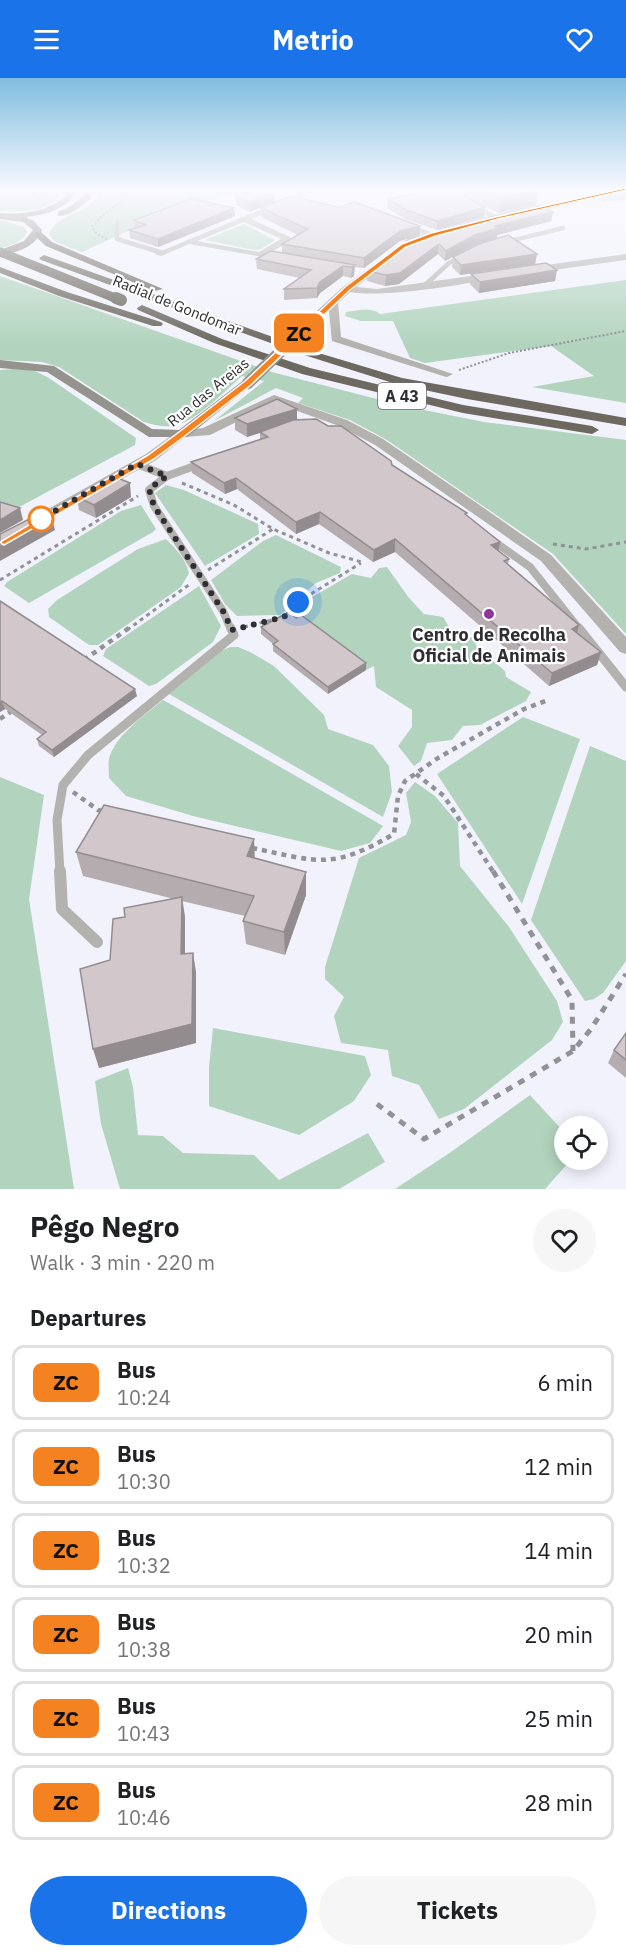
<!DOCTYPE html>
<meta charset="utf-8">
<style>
body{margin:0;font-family:"IBM Plex Sans",sans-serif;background:#f6f6f6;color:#202124;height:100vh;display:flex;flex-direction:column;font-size:22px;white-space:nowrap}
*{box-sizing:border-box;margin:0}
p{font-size:20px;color:#757577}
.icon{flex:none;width:33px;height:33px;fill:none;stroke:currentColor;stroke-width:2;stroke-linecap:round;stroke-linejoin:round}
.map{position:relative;height:1111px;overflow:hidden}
.details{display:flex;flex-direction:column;background:#fff;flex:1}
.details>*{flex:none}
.badge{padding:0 12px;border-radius:9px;font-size:21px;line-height:39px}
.buttons{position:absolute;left:554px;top:1038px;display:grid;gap:12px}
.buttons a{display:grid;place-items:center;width:54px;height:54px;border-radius:50%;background:#fff;box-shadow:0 3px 15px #0003;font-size:30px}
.you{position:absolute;width:30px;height:30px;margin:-15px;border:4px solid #fff;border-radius:50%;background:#1a73e8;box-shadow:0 0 0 9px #1a73e833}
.map>.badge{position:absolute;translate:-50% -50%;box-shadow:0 0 0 3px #fff}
h2{padding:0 30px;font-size:22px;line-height:54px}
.round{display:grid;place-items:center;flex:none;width:63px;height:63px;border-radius:32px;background:#f6f6f6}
.summary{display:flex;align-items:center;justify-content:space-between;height:102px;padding:0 30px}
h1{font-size:28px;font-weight:700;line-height:45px}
.action{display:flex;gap:12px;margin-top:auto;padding:12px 30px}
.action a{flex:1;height:69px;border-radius:36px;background:#1a73e8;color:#fff;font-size:24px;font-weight:700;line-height:69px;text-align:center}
.action a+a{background:#f6f6f6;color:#202124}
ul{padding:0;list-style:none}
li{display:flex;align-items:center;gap:18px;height:75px;margin:0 12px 9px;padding:0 18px;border:3px solid #e0e0e0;border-radius:12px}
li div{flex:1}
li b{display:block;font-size:22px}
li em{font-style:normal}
li .badge{min-width:66px;font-weight:700;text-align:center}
header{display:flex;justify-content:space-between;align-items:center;height:78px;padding:0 30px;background:#1a73e8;color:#fff;font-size:27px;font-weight:700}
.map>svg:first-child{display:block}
.green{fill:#b2d4be}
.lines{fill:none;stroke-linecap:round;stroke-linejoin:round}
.path-far3{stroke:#919198;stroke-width:2;stroke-dasharray:2 2;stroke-linecap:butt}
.path-far2{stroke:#919198;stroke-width:3;stroke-dasharray:4 4;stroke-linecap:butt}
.path-far1{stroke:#919198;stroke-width:4.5;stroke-dasharray:5 5;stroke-linecap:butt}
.path{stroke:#919198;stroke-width:5;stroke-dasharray:7 7;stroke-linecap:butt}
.lane-far3{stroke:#b4b2ae;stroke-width:4.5}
.lane-far2{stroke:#b4b2ae;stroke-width:8}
.lane-far1{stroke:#b4b2ae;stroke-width:9}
.lane{stroke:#b4b2ae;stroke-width:12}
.street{fill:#b4b2ae;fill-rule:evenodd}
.secondary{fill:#95938d;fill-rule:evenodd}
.primary{fill:#807c75;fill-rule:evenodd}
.highway{fill:#6d6961;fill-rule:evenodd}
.secondary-bridge{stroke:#95938d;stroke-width:12}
.highway-bridge-far1{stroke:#6d6961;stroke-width:9}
.highway-bridge{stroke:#6d6961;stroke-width:12}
.wall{fill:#b5acaf}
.shaded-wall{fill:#938c8f}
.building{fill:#d2c8cc;stroke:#938c8f;stroke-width:1.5}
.line{fill:#f58220;stroke:#fff;stroke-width:1.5}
.walk{stroke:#2f2f33;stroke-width:6;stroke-dasharray:0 10.8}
.stop-dot{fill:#fff;stroke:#f58220;stroke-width:3}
.poi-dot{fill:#8e35a1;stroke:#fff;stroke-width:2}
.labels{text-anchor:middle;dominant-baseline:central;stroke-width:4.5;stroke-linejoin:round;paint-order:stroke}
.far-street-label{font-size:15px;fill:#2f2f33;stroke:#fff}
.shield{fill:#fff;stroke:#6d6d70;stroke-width:1.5}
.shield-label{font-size:16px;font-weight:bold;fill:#2f2f33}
.poi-label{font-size:18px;font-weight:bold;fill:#2f2f33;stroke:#fff}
</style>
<header><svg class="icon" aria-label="menu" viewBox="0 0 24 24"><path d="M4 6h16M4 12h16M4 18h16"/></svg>Metrio<svg class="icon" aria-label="heart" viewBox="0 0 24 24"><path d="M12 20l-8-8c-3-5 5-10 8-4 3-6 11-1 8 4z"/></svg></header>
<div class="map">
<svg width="626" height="1111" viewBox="0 0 626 1111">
<rect width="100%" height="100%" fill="#f2f2fc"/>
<g class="green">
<path d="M0 111H60C58 136 18 133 0 133Z"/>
<path d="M100 111H242L128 153 82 174 54 163 49 156C60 131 97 136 100 111Z"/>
<path d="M0 142 24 149 27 154 24 159 16 165 0 171Z"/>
<path d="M244 146 275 162 261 171 254 172 205 162Z"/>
<path d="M0 198 272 294 404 328 484 344 626 362V556L553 476 387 362 350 342 298 325 303 320 276 310 214 343 264 303 242 298C226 312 197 342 177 347 166 350 154 347 144 344L59 289 42 284 0 282Z"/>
<path d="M626 202V325L532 309 594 298 551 268 425 285 410 280 393 243H361L345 238 346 234C357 233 371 228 380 236Z"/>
<path d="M29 290 49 300 136 360 135 367 8 435 0 432V292Z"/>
<path d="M166 407 184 412 258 446 259 456 205 488 155 415Z"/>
<path d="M141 427 156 451 153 454 29 525 4 508 7 504 121 433Z"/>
<path d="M276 457 341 489 340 495 316 505 280 537 237 538 225 526 211 502 263 463Z"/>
<path d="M166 461C177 472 185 480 189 495L181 509 98 567H89L49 539 48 531 57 522 138 471Z"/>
<path d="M387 489 409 520 424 536 443 539 451 552 473 560 477 569 505 593 506 599 531 614 526 623 480 647 463 648 452 662 427 665 421 683 414 688 398 668 412 649V632L376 609 374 588 366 592 293 536 295 529 352 496 371 500 379 490Z"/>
<path d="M199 508 221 548 213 564 156 606 149 608 103 578 106 571Z"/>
<path d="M231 569H238L250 574 274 588 324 637 328 651 373 667 389 688 392 714 383 739 169 616 222 572Z"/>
<path d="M163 622 174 628 383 748 370 765 341 773 193 738 126 718 109 700C109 695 108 687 109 681 115 657 145 637 163 622Z"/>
<path d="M523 639 580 661 522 826 437 696Z"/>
<path d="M590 668 626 683V883L603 915 594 921 585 923 531 842Z"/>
<path d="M0 699 44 717 29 821 74 1111H0Z"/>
<path d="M415 704 435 718 458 745 460 788 509 849 557 923 563 944 552 962 464 1031 439 1041 419 1007 392 998 388 972 341 965 334 938 344 919 325 901V889L359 780 406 757 411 744 406 715Z"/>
<path d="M213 950 365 978 371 997 354 1023 299 1057 209 1028V989Z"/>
<path d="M128 990 133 1009 138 1057 163 1058 183 1075 254 1077 279 1102 368 1055 385 1084 339 1111H120L101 1046 95 1003Z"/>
<path d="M530 1017 564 1054V1082H571L545 1111H395L451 1074Z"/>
</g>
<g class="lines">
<g class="path-far3">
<path d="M39 122 45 117V111"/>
<path d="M107 161 97 156 92 149 103 137 126 120 123 111"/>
<path d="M459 292 509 275 626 253"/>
</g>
<g class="path-far2">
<path d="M182 405 234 427 273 451 329 475 362 484"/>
<path d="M553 466 586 471 626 464"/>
<path d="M208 492 273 451"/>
<path d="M0 502 138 418"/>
<path d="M287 536 298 524 361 485"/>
<path d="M244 549 280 540"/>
<path d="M127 552 190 506"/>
</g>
<g class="path-far1">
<path d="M84 582 129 550"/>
<path d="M0 641 12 633"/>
<path d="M416 696 444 718 494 795"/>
<path d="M73 714 98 732 105 734"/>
<path d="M252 770C320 784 331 792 394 756L398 718 405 703 438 680 524 631 548 622"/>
</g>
<g class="path">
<path d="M493 793 572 922 573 973"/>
<path d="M377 1026 424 1061 573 973 591 951 626 896"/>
</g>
<g class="lane-far3">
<path d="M292 111 308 114"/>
<path d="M117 145V161L163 175"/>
<path d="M506 164 563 150"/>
<path d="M425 207 449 185 460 179"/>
</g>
<g class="lane-far2">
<path d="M137 386 167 398 149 412 154 428 223 533 231 552"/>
<path d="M167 398 200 386"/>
<path d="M492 462 530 489 580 552"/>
</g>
<g class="lane-far1">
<path d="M579 550 626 609"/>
<path d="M60 795 57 742 63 707 88 677 234 557 231 550"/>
</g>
<path class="lane" d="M60 793 62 831 97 864"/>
<g class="street">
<path d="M310 111H321L251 141 290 159V163L268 176 285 179V183L189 166 161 178 154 176ZM244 144 281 161 259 174 197 163Z"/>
<path d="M438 111H448L502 140 495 142Z"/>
<path d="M398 143H404L438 157 431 159 398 147Z"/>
<path d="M626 176V182L532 195 527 192 532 189Z"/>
<path d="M492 195 495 196V200C469 206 361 224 342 211L347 208 377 211Z"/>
<path d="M333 221 338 224 341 259 453 296 447 299 443 298 332 263 328 224Z"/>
<path d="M274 317 347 342 383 361 481 428 551 477 626 559V576L620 574 541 483 375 367 339 348 275 325 210 357 185 359 156 382 0 468V458L146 376 178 353 203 350Z"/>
</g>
<g class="secondary">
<path d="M615 111H626V113L519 138 515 135Z"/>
<path d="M384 179 392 181 351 213 313 248H305V244L343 209Z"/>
<path d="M0 282 54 288 152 351 179 352 244 302H252L254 305 187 359H149L47 294 0 290Z"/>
</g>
<g class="primary">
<path d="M66 111H74V118C61 133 44 137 26 139L34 143 42 152C35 170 17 174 0 178V172L24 163 33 152 23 144 0 141V135C22 137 49 134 66 117Z"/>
<path d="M83 111H91V120C81 128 71 138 58 138V134L71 128 84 117Z"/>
</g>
<g class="highway">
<path d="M35 154H41L52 164 163 211 154 213 46 168 35 158Z"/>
<path d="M44 177 312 273 402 300 626 340V348L467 321 396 306 304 277 41 182 39 180Z"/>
<path d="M0 189 67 214 161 244 163 246 161 248H153L59 218 0 195Z"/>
<path d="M142 227 222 261 310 290 463 327 592 348 599 352 592 356 463 335 302 296 214 265 138 232 137 230Z"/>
</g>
<path class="secondary-bridge" d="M248 305 309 246"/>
<path class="highway-bridge-far1" d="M0 174 120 222"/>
<path class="highway-bridge" d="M116 220 121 222"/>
</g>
<g class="wall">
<path d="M428 111H451L484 139 437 152 405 141 387 130 388 121 428 113Z"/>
<path d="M453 111H539L536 126 498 135Z"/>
<path d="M581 111H626V122L602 124 600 121 602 112 589 115Z"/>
<path d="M235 118 275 123 250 134 236 127Z"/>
<path d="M234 130 235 138 158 169 130 160 129 152 135 150 134 142Z"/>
<path d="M261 130 420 157 400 163 364 190 354 189V198L351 200 343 198 320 215 317 220 284 222V211L300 200 257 191 256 181 282 175V166L298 157 261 139Z"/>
<path d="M553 134 551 143 497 157V160L537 176 535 186 460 197 452 189 453 179 478 166 445 183 438 176 399 206 385 208 367 203V193L409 161Z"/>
<path d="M471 196 555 203 479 215 470 206Z"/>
<path d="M235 340 297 342 392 387 466 438 500 464 498 473 509 481 508 486 579 547 577 555 601 574 597 587 549 608 395 474 373 484 319 446 296 456 237 411 225 416 192 395 191 384 260 361V355L247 359 235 352Z"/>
<path d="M77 419H131L96 440 79 432Z"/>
<path d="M0 523 137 618 54 679 39 668 37 661 42 657 5 631 0 634Z"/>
<path d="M296 540 366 585V592L328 616 273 573V566L261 556V549Z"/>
<path d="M76 774 255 780 306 794V817L285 877 246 866 243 843 245 838 182 823 185 839V875H193L196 895V965L99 990 110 882 174 821 83 798Z"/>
<path d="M626 955V1000L608 985 614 972Z"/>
</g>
<g class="shaded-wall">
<path d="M539 111 536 126 498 135 500 120Z"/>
<path d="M590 111H602L589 115Z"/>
<path d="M274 114 275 123 250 134 249 124Z"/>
<path d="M485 129 484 139 437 152V143Z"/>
<path d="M234 130 235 138 158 169V161Z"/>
<path d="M553 134 551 143 497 157V160L474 167 445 183 446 173 495 148Z"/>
<path d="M420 148V157L400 163 364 190V180L400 153Z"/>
<path d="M439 166 438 176 399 206 385 208 386 197Z"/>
<path d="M537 176 535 186 460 197 461 187Z"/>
<path d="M355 187 354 198 351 200 352 189Z"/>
<path d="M343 188V198L320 215 317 220V210L320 204Z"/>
<path d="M557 192 555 203 479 215 480 204Z"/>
<path d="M297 331V343L247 359V346Z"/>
<path d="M236 400 237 411 225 416 224 405Z"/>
<path d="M130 405 131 419 96 440 94 427Z"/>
<path d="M20 430 23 442 0 455V442Z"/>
<path d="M320 434 319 446 296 456V444Z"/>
<path d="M52 440 55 452 0 483V469Z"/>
<path d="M395 461V474L373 484 374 472Z"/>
<path d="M500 464 498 476 491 467Z"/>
<path d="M579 547 576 559 572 551Z"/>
<path d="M601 574 597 587 549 608 552 595Z"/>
<path d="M366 585V592L328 616V609Z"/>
<path d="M135 611 137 618 54 679 52 672Z"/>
<path d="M2 623 5 631 0 634V625Z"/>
<path d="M254 761 255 785 247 778Z"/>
<path d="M306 794V817L285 877 284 854Z"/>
<path d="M182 819 185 839V896L181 876Z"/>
<path d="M193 875 196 895V965L99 990 93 971Z"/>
</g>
<g class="building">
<path d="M253 111H260L274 114 249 124 235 118Z"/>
<path d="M432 111H451L485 129 437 143 406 132 388 121 434 112Z"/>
<path d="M483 111H539L500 120Z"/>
<path d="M290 118 338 129 355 124 420 148 400 153 364 180 282 166 308 151 261 130Z"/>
<path d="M192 121 234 130 158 161 129 152 146 147 134 142Z"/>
<path d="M535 127 553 134 495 148 498 150 475 157 446 173 439 166 400 195 386 197 367 193 409 161Z"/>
<path d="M508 157 537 176 461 187 453 179 479 166Z"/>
<path d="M271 173 355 187 352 189 343 188 320 204 317 210 284 211 311 192 256 181Z"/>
<path d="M546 185 557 192 480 204 471 196Z"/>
<path d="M277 321 297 331 247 346 235 340Z"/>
<path d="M316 341 328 348H341L391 383 392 387 467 435 465 436 500 464 491 467 509 481 504 483 579 547 572 551 601 574 552 595 395 461 374 472 320 434 296 444 236 400 224 405 191 384 268 359 260 354 293 342Z"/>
<path d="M113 398 130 405 94 427 77 419Z"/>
<path d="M0 424 20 430 0 442Z"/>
<path d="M39 436 52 440 0 469V456Z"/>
<path d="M0 523 135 611 52 672 37 661 46 654 2 623 0 625Z"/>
<path d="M289 534 296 540 301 537 366 585 328 609 273 566 278 563 261 549Z"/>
<path d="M104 727 254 761 247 778 306 794 284 854 243 843 254 818 76 774Z"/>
<path d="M182 819 181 876 193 875 192 946 93 971 80 891 110 882 113 841 125 839 124 830Z"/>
<path d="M626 955V982L614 972Z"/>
</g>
<linearGradient id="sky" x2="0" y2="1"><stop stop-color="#80bde0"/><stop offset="0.42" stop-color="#f9f9fe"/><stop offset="1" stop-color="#f9f9fe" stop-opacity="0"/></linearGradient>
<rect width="626" height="267" fill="url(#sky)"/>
<path class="line" d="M626 110V112L498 141 436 158 406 169 350 212 251 307 185 358 154 381 4 467 0 464 148 377 179 354 245 303 345 209 402 166 431 155 496 139Z"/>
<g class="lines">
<path class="walk" d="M41 441 39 442 137 386 167 398 149 411 154 428 223 533 232 552 284 539 298 524"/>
</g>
<circle class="stop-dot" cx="41" cy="441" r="12"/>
<circle class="poi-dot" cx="489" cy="536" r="6"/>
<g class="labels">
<g class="far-street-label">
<text transform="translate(177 227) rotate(22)">Radial de Gondomar</text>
<text transform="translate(208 314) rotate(-39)">Rua das Areias</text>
</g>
<rect class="shield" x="378" y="305" width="48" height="26" rx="4.5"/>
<g class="shield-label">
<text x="402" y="318">A 43</text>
</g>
<g class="poi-label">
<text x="489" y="556">Centro de Recolha<tspan x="489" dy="21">Oficial de Animais</tspan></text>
</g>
</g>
</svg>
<div class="buttons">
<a><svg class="icon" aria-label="locate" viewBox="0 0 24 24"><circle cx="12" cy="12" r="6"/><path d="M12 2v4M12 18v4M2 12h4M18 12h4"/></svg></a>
</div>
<div class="you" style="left:298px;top:524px"></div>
<b class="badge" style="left:299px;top:255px;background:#f58220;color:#111">ZC</b>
</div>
<section class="details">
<div class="summary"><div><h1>Pêgo Negro</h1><p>Walk · 3 min · 220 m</p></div><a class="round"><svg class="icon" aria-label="heart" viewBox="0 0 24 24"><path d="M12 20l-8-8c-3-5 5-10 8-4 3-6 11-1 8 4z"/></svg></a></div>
<h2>Departures</h2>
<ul>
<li><span class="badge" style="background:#f58220;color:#111">ZC</span><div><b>Bus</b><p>10:24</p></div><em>6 min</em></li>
<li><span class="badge" style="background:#f58220;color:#111">ZC</span><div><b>Bus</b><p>10:30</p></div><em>12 min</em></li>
<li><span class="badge" style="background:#f58220;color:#111">ZC</span><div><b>Bus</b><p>10:32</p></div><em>14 min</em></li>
<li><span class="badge" style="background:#f58220;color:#111">ZC</span><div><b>Bus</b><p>10:38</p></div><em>20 min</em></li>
<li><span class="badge" style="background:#f58220;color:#111">ZC</span><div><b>Bus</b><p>10:43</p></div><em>25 min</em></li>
<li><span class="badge" style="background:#f58220;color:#111">ZC</span><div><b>Bus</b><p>10:46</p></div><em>28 min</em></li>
</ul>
<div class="action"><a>Directions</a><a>Tickets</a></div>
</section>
